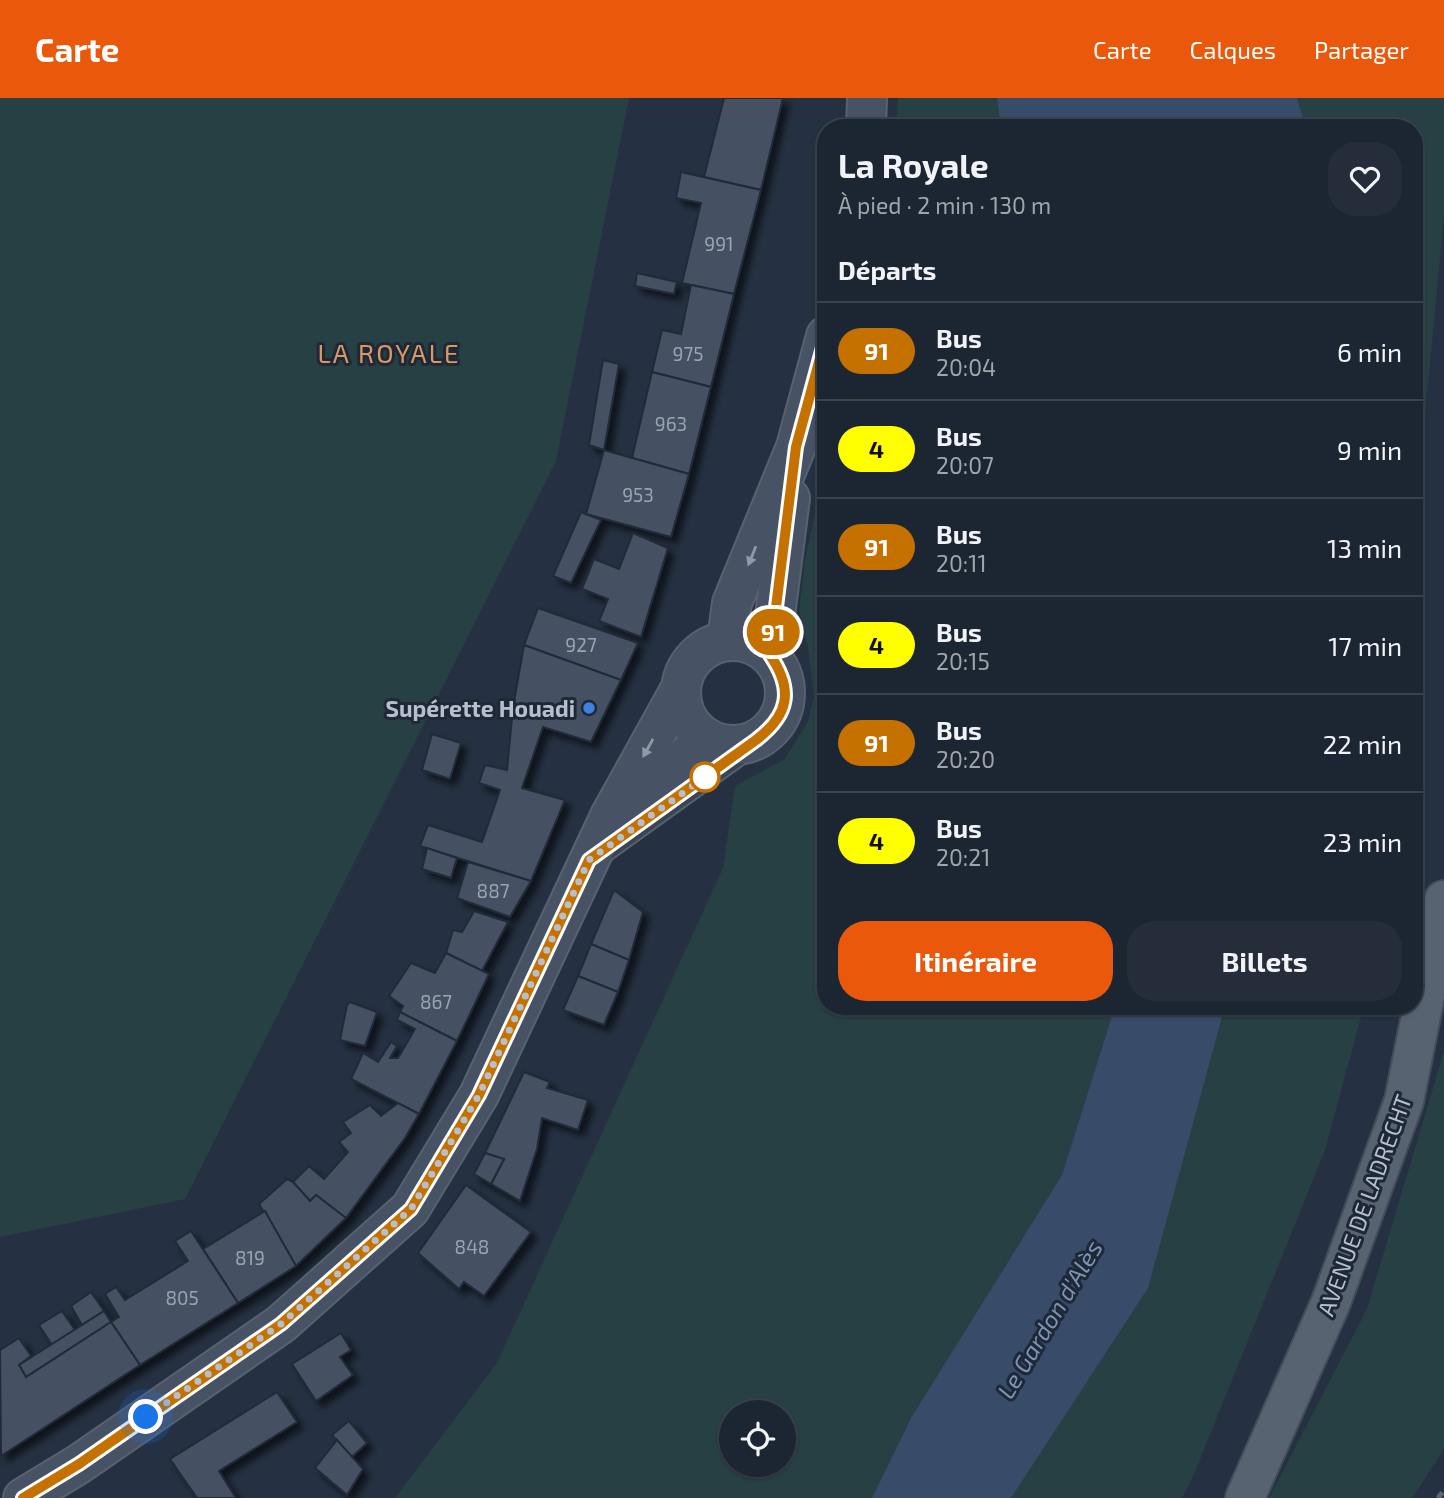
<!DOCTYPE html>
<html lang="fr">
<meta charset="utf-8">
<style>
body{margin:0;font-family:"Exo 2",sans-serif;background:#252d3a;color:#f1f3f6;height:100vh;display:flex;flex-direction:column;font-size:26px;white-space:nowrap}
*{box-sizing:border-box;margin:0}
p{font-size:23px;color:#a0a5ac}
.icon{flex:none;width:38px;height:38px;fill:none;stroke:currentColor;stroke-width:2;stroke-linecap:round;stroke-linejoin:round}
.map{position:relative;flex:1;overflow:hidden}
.drawer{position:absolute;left:817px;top:21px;width:606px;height:896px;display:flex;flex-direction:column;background:#1c2532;border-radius:28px;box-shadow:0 2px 5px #0004,0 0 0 2px #3a424d}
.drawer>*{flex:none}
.badge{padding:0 14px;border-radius:23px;font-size:24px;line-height:46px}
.buttons{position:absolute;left:719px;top:1302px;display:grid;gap:14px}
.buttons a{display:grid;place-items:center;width:77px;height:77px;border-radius:50%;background:#1c2532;box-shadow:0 2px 5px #0004,0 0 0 2px #3a424d;font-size:35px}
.you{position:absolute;width:35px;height:35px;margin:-18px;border:5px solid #fff;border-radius:50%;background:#1a73e8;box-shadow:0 0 0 10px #1a73e833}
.map>.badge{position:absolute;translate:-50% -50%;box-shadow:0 0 0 4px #fff}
h2{padding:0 21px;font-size:26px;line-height:63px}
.round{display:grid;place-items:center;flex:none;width:74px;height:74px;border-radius:28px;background:#252d3a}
.head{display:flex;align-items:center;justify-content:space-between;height:119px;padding:0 21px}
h1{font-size:33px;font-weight:700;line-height:52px}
.primary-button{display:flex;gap:14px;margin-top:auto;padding:14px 21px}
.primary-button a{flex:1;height:80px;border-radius:28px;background:#ea580c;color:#fff;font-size:28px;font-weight:700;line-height:80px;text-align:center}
.primary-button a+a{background:#252d3a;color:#f1f3f6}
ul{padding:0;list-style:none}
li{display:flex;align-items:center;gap:21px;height:98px;padding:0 21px;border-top:2px solid #3a424d}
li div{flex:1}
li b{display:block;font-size:26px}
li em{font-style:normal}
li .badge{min-width:77px;font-weight:700;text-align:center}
header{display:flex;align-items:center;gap:42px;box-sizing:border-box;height:98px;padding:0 35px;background:#ea580c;color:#fff}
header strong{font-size:33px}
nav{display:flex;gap:38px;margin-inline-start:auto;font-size:24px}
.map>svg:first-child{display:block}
.green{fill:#274043;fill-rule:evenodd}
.water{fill:#384c6a}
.building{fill:#445164;stroke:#202a39;stroke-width:2;filter:url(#shadow)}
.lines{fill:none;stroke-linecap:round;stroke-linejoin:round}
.service-casing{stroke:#58616f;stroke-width:28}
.secondary-casing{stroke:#58616f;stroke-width:42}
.primary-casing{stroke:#434c5b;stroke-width:42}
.service{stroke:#3a4452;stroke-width:24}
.secondary{stroke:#485265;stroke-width:38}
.primary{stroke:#586372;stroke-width:38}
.rail{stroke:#5c6779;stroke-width:5;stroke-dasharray:7 7;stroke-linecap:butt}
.oneway{fill:#9099a8}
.line-casing{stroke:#fff;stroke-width:16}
.line{stroke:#c57100;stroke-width:10}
.walk{stroke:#b7bfcc;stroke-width:7;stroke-dasharray:0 12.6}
.shop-dot{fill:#3f7fe0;stroke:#1e2837;stroke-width:2.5}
.stop-dot{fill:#fff;stroke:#c57100;stroke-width:3.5}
.labels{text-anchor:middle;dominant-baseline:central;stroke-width:6;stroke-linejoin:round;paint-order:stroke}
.number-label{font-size:19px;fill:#9aa4b2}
.poi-label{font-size:23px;font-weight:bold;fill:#b7bfcc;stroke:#1e2837;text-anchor:end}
.street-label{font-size:23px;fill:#b7bfcc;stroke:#1e2837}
.water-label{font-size:24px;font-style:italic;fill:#7d94b4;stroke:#1e2837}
.quarter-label{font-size:26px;letter-spacing:2px;fill:#d99864;stroke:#1e2837}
</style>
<header>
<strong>Carte</strong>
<nav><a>Carte</a><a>Calques</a><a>Partager</a></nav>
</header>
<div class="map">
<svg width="1444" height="1400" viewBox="0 0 1444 1400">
<defs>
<filter id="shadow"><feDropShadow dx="6" dy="6" stdDeviation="3.5" flood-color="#0009"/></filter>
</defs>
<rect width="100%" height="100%" fill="#253142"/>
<g class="green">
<path d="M0 0H629L556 363 185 1101 0 1139Z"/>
<path d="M898 0H997L1001 30H896Z"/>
<path d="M1297 0H1444V117L1414 435V30H1306Z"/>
<path d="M826 366V908H1115L1062 1077 911 1320 872 1400H395L497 1265 723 770 735 688 785 661 808 623 814 598 808 549 799 513 805 461ZM732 1314H784V1367H732Z"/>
<path d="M1212 908H1364L1325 1052 1192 1381 1182 1400H978Z"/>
<path d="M1444 953V1351L1412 1400H1269L1367 1211Z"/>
</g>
<g class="water">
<path d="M997 0H1297L1306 30H1001Z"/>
<path d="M1115 908H1225L1148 1190 1011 1400H872L911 1320 1062 1077Z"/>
</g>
<g class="building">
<path d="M724 0H783L761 92 704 79Z"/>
<path d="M681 74 761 92 734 196 682 185 701 105 676 100Z"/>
<path d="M637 175 677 184 674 196 635 188Z"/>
<path d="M691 187 734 196 711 289 652 274 662 232 681 236Z"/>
<path d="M603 262 619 266 604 352 589 347Z"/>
<path d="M652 274 711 289 689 376 632 360Z"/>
<path d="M604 352 689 376 671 439 586 416Z"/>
<path d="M581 414 601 422 571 485 553 478Z"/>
<path d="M633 435 668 450 641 539 599 523 608 501 582 491 594 461 619 471Z"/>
<path d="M538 510 638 545 621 582 524 547Z"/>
<path d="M524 547 621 582 591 644 543 629 522 690 565 702 531 783 420 748 428 727 482 744 500 692 479 685 485 667 507 672 513 609Z"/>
<path d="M432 636 461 645 450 681 422 672Z"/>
<path d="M427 750 457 760 451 780 422 771Z"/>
<path d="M468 764 531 783 510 819 457 800Z"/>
<path d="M614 792 643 814 629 862 591 846Z"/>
<path d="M474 813 508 824 482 873 446 855 453 832 462 834Z"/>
<path d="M591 846 629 862 618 894 578 878Z"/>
<path d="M446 855 489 876 457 943 400 914 403 908 389 898 411 865 435 875Z"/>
<path d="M578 878 618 894 604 927 563 912Z"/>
<path d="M350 904 377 914 365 948 340 942 347 907Z"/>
<path d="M400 914 457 943 419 1016 351 981 363 955 378 964 391 944 397 948 390 960H398L415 931 397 922Z"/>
<path d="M524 974 550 984 547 990 588 1002 578 1032 542 1020 537 1051 520 1103 491 1086 504 1061 485 1055Z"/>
<path d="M398 1005 419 1016 405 1040 346 1120 316 1097 310 1103 293 1084 309 1068 324 1081 348 1054 339 1044 351 1035 343 1024 370 1007 381 1018Z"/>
<path d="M485 1055 504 1061 491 1086 474 1076Z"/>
<path d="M287 1081 293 1084 310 1103 316 1097 346 1120 296 1168 259 1106Z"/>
<path d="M466 1087 531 1134 484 1198 464 1184 459 1191 418 1155Z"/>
<path d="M265 1113 296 1168 238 1205 203 1151Z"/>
<path d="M191 1133 238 1205 140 1267 111 1224 119 1219 105 1196 116 1189 125 1202 188 1163 175 1143Z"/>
<path d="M91 1194 104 1213 82 1227 71 1208Z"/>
<path d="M62 1213 75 1232 52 1247 39 1227Z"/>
<path d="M104 1213 111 1224 26 1279 19 1267Z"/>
<path d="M111 1224 140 1267 1 1358 0 1252 19 1240 31 1258 19 1267 26 1279Z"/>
<path d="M341 1235 351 1252 340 1259 353 1277 316 1303 292 1266Z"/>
<path d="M277 1294 297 1324 219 1373 236 1400H197L170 1361Z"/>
<path d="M349 1323 367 1345 352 1359 332 1337Z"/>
<path d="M337 1342 363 1371 347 1397 315 1370Z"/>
</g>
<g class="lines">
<g class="service-casing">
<path id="service" d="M596 757 756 642"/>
</g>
<g class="secondary-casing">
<g id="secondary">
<path d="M866 30 867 0"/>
<path d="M727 542 732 505 796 349 826 238"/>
<circle cx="733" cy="595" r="52"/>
<path d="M770 557 790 400"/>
<path d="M623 708 708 641"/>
<path d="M23 1400 79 1366 281 1226 410 1111 479 997 610 718 681 590"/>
</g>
</g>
<g class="primary-casing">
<path id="primary" d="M1245 1400 1331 1204 1404 1003 1444 802"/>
</g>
<use href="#service" class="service"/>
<use href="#secondary" class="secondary"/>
<use href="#primary" class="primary"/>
<path class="rail" d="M1438 1400 1444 1392"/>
</g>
<defs><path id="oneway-solid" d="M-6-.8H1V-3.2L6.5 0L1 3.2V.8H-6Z" transform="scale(1.75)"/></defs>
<g class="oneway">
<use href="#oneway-solid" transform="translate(752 458) rotate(112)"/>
<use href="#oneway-solid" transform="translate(648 650) rotate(119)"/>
</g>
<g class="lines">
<g class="line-casing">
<path id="line" d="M23 1400 79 1366 281 1226 411 1111 479 997 589 762 756 642C789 617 794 592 770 557L796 349 826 238"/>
</g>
<use href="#line" class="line"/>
<path class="walk" d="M146 1319 281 1226 411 1111 479 997 589 762 705 679"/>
</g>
<circle class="shop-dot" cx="589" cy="610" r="7"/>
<circle class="stop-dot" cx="705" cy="679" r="14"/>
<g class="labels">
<g class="number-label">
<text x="719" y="145">991</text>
<text x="688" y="255">975</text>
<text x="671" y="325">963</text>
<text x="638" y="396">953</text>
<text x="581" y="546">927</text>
<text x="493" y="792">887</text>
<text x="436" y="903">867</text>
<text x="472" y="1148">848</text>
<text x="250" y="1159">819</text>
<text x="182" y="1199">805</text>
</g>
<g class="poi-label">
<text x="575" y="610">Supérette Houadi</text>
</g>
<g class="street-label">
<text transform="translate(1364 1107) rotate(-70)">AVENUE DE LADRECHT</text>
</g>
<g class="water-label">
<text transform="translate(1049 1221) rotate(-59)">Le Gardon d'Alès</text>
</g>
<g class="quarter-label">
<text x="389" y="254">LA ROYALE</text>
</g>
</g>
</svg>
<div class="buttons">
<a><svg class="icon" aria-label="locate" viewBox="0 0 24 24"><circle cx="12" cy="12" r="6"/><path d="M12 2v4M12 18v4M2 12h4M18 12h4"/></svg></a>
</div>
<div class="you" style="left:146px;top:1319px"></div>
<b class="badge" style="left:773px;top:534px;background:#c57100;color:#fff">91</b>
<section class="drawer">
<div class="head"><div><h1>La Royale</h1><p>À pied · 2 min · 130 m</p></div><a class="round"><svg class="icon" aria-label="heart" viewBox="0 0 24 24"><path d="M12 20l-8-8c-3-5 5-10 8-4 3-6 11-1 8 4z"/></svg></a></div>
<h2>Départs</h2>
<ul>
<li><span class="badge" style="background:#c57100;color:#fff">91</span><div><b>Bus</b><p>20:04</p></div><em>6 min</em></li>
<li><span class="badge" style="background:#ff0;color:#111">4</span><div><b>Bus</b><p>20:07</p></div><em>9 min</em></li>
<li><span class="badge" style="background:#c57100;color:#fff">91</span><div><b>Bus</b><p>20:11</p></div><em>13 min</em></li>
<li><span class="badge" style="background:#ff0;color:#111">4</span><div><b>Bus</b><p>20:15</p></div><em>17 min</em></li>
<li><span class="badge" style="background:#c57100;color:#fff">91</span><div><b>Bus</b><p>20:20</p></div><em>22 min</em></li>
<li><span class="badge" style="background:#ff0;color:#111">4</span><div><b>Bus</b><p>20:21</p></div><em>23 min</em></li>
</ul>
<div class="primary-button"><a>Itinéraire</a><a>Billets</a></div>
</section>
</div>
